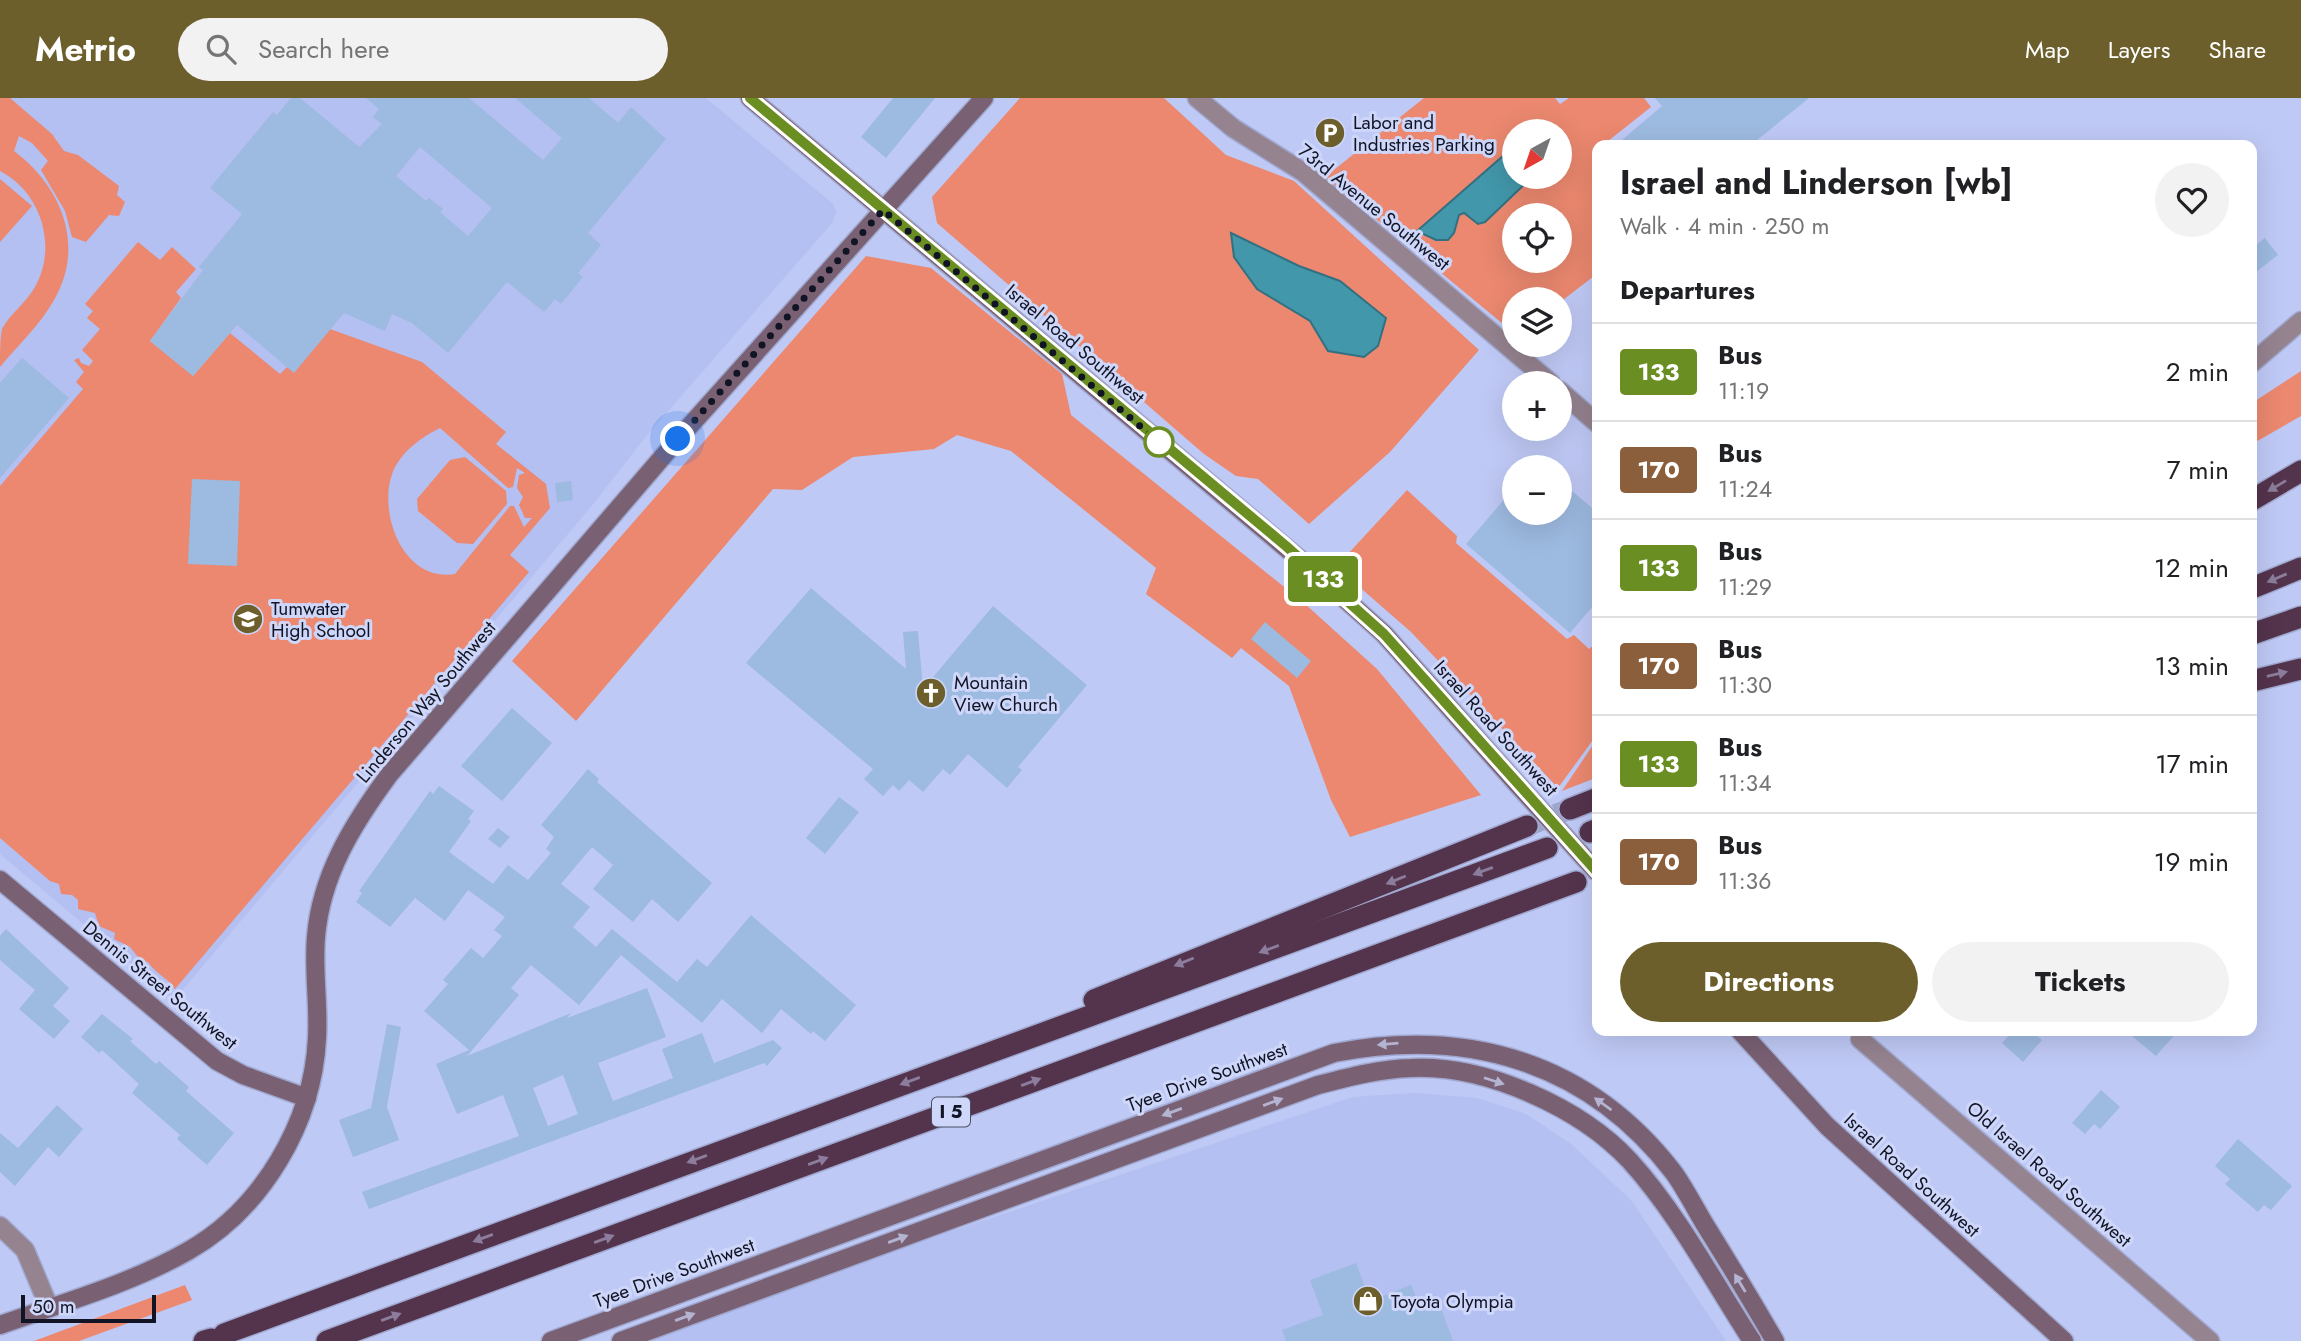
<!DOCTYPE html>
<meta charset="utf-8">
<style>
body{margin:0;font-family:Jost,sans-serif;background:#f2f2f2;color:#202124;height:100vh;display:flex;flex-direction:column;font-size:26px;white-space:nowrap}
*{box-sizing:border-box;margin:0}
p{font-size:23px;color:#757577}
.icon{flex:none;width:38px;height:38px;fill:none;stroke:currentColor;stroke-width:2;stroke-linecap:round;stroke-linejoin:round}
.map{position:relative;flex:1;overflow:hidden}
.drawer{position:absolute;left:1592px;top:42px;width:665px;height:896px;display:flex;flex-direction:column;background:#fff;border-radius:14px;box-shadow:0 7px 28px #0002}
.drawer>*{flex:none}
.badge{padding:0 14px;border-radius:5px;font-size:24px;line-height:46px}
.needle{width:46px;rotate:220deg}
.controls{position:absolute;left:1502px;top:21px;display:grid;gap:14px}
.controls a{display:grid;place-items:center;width:70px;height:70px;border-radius:50%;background:#fff;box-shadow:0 7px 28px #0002;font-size:35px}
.scale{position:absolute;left:21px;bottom:18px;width:135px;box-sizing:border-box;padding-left:7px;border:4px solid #111424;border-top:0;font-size:19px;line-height:24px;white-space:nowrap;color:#111424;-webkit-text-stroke:5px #ced7fa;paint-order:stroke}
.you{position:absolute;width:35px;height:35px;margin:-18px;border:5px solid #fff;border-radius:50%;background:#1a73e8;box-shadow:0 0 0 10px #1a73e833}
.map>.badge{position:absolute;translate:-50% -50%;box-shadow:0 0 0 4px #fff}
h2{padding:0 28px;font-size:26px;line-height:63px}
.round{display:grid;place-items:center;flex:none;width:74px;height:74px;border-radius:37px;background:#f2f2f2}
.summary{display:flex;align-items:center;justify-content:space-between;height:119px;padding:0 28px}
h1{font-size:33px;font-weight:700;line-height:52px}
.primary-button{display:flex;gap:14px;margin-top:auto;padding:14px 28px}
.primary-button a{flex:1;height:80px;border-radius:42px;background:#6c5f2c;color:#fff;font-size:28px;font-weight:700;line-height:80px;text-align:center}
.primary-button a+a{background:#f2f2f2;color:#202124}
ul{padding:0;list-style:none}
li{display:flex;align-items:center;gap:21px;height:98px;padding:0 28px;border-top:2px solid #e0e0e0}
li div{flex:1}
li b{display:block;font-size:26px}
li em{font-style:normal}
li .badge{min-width:77px;font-weight:700;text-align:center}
header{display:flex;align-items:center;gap:42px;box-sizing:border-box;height:98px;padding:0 35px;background:#6c5f2c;color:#fff}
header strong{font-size:33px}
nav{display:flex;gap:38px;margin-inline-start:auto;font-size:24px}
.search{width:490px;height:63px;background:#f2f2f2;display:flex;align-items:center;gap:18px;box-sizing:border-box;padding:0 24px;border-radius:38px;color:#757577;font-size:26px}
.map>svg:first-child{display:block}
.built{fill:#b4bff2}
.green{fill:#eb886f;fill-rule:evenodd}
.water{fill:#4297aa;stroke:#337082;stroke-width:2}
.building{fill:#9dbae0;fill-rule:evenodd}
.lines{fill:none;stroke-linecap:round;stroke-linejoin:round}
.highway-tunnel{stroke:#9ca5cb;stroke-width:21;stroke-dasharray:21 10;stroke-linecap:butt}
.street-casing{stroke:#a0a8cf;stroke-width:21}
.secondary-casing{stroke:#a0a8cf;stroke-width:21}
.highway-casing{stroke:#a0a8cf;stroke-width:24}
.street{stroke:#958390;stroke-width:18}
.secondary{stroke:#796073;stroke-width:18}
.highway{stroke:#54334d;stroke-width:21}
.secondary-bridge-casing{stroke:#a0a8cf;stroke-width:21;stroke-linecap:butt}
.secondary-bridge{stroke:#796073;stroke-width:18}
.oneway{fill:#8b7d9b}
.oneway2{fill:#b4b3d2}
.line-casing{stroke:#fff;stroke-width:16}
.line{stroke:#6b8e23;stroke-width:10}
.walk{stroke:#111424;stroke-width:7;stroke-dasharray:0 12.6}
.stop-dot{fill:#fff;stroke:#6b8e23;stroke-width:3.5}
.labels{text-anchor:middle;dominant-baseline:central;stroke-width:6;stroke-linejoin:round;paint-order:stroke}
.shield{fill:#ced7fa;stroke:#4a4e64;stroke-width:2}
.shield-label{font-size:18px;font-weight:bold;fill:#111424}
.poi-label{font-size:19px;fill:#111424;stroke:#ced7fa;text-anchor:start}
.street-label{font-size:19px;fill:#111424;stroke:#ced7fa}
</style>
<header>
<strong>Metrio</strong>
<div class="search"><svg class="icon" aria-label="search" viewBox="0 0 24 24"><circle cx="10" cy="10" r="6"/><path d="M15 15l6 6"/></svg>Search here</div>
<nav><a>Map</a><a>Layers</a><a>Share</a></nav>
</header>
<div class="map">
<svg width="2301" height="1243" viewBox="0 0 2301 1243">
<rect width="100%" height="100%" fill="#bfc9f5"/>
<g class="built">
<path d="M0 0H706L833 106 836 114 832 125 643 342 595 404 174 902 0 756Z"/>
<path d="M1414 995 1477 1000 1526 1016 1571 1046 1631 1102 1726 1243H623L1353 999Z"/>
</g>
<g class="green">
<path d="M0 0H10L52 36 64 53 78 57 119 88 117 97 125 104 119 118 109 117 86 144 72 139 65 113 41 72 48 63 32 45 19 38 14 53C61 88 86 147 54 202 41 226 18 247 0 269 0 258 0 240 2 231 10 216 26 205 35 189 58 148 41 94 0 73Z"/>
<path d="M1020 0H1164L1226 57 1294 83 1479 252 1390 354 1309 426 1258 381 1236 378 1204 356 937 125 932 99Z"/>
<path d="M1424 0H1555L1560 6 1569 0H1644L1651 9 1603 47H1598V175L1559 205V201H1514V235L1325 79ZM1514 33H1559V79H1514ZM1514 117H1559V163H1514Z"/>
<path d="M0 81 32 108 0 144Z"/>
<path d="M138 144 160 162 172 149 196 171 176 194 181 200 150 243 193 278 230 235 280 276 287 269 294 274 330 231 422 264 506 334 496 346 546 386 550 410 510 457 529 474 175 891C168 880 156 876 148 864L141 863 130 849 114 841 115 835 99 828 95 815 78 811V802L72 797 61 796 59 786 50 783 0 740V388L83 291 76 284 84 274 74 262 79 260 81 265 89 268 93 263 82 252 100 231 87 220 93 213 85 206ZM440 330 508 390 513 389 517 370 525 375 519 377 517 390 523 399 519 407 525 420H532L524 429 514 408H510L455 476C401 485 375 409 395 369 405 351 422 339 440 330Z"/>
<path d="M866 158 931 170 1062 276 1071 317 1304 505 1377 571 1481 697 1350 739 1331 702 1289 588 1241 550 1232 560 1146 496 1156 470 1011 353 957 337 934 351 853 359 802 392 773 391 576 623 512 563Z"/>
<path d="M2301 273V318L2252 346V305Z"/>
<path d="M465 359 506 393 507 406 473 446 457 445 418 413 417 401 450 362Z"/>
<path d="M1407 392 1457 438 1456 445 1567 541 1574 537 1589 551 1595 546 1598 549V635L1558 690 1411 534 1356 486 1345 471 1346 458Z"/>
<path d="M1598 642V679L1562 693 1595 644Z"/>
<path d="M185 1187 192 1202 79 1243H34Z"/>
</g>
<g class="water">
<path d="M1514 55V79H1531L1530 81 1485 124 1478 126 1464 115 1459 117 1454 135 1448 142H1436L1417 133 1503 58Z"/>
<path d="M1231 135 1299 168 1340 183 1386 220 1378 248 1364 259 1328 253 1310 223 1257 191 1234 159Z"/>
</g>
<g class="building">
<path d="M291 0H300L359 49 382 26 373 19 379 11 366 0H469L543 62 562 40 515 0H589L618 25 631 9 666 41 588 135 601 147 578 175 583 179 561 206 555 201 544 214 507 184 448 255 412 225 392 216 385 233 344 215 294 275 237 227 193 278 150 243 203 172 199 169 242 116 210 90 273 14 277 17ZM420 49 492 110 468 138 440 114 443 111 429 100 426 103 396 78Z"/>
<path d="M893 0H935L886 60 861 39Z"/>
<path d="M1655 0H1809L1751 47H1616L1662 8Z"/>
<path d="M2265 140 2278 157 2252 177V150Z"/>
<path d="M22 260 69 300 0 380V285Z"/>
<path d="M192 381 240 383 237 468 188 466Z"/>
<path d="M1559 382 1598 415V502L1570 535 1466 446 1514 390V415H1559Z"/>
<path d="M571 383 573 402 557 404 555 385Z"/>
<path d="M811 490 906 571 903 534 918 533 923 591 993 508 1087 587 1018 669 1022 672 1007 690 968 656 950 677 943 671 923 694 909 682 899 693 893 687 883 698 864 681 873 671 746 565Z"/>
<path d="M1265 524 1311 563 1297 580 1251 541Z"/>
<path d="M512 610 552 645 502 703 461 668Z"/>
<path d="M588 671 599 681 597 684 712 785 678 824 652 801 633 824 593 791 613 767 592 749 561 786 590 809 573 829 596 849 612 831 677 884 697 861 707 869 751 817 856 907 825 943 813 933 811 936 781 911 762 935 722 901 702 925 621 857 579 907 531 867 511 890 519 897 467 958 571 915 567 920 647 890 666 939 598 965 613 1003 673 980 662 951 702 935 714 965 773 942 782 950 767 968 764 965 369 1111 362 1094 519 1038 503 997 457 1016 436 966 469 952 424 913 448 886 443 882 471 850 483 860 502 838 494 832 505 819 468 792 445 823 415 800 390 829 356 804 362 795 359 793 430 693 433 696 439 688 474 713 468 721 471 723 449 754 493 786 508 767 528 782 551 755 546 751 554 739 541 727ZM563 977 578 1016 548 1028 533 990Z"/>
<path d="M839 699 859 714 825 756 806 740Z"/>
<path d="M498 730 510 739 500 750 488 741Z"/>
<path d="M6 831 69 890 53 908 70 923 54 941 19 911 35 892 0 862V838Z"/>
<path d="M102 916 133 941 130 943 156 966 159 963 189 989 186 993 234 1035 207 1067 177 1041 180 1037 132 995 139 986 102 952 99 955 81 939Z"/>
<path d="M387 926 401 929 387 1009 399 1042 353 1059 339 1022 371 1010Z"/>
<path d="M2013 933 2024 938 2032 933 2042 942 2023 964 2002 945Z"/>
<path d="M2126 933H2178L2156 958Z"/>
<path d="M2101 992 2120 1009 2100 1031 2094 1026 2085 1036 2072 1025Z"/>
<path d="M57 1007 83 1031 59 1059 48 1049 15 1088 0 1074V1035L18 1050Z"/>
<path d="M2238 1041 2292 1088 2271 1112 2264 1107 2258 1114 2225 1086 2230 1081 2215 1068Z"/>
<path d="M1356 1165 1370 1203 1411 1187 1418 1204 1436 1197 1453 1243H1286L1282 1232 1323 1217 1310 1182Z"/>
</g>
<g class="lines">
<path class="highway-tunnel" d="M1527 728 1570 711"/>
<g class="street-casing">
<g id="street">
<path d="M1197 0 1233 30 1303 74 1551 285"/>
<path d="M2252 265 2301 223"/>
<path d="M1559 292 1598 326"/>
<path d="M1860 941 2210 1243"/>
<path d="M0 1128 25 1152 49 1209"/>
</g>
</g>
<g class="secondary-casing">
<g id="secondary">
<path d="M750 0 1316 475 1384 536 1518 687"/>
<path d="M0 782 217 963 243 977 307 1000"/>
<path d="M1740 933 1827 1028 2064 1243"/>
<path d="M0 1227C62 1205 130 1186 188 1153 262 1111 313 1025 317 940 319 906 313 872 316 839 321 777 353 726 389 677L678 341 984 0"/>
<path d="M551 1243 1334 955C1468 929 1589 964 1674 1075 1686 1092 1696 1112 1707 1130 1730 1167 1753 1205 1775 1243"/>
<path d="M621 1243 1318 987C1349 979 1379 971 1411 970 1485 966 1581 1010 1630 1063 1678 1116 1713 1183 1752 1243"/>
</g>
</g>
<g class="highway-casing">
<g id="highway">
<path d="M2252 402 2301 373"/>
<path d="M2252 490 2301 470"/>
<path d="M2252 536 2301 519"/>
<path d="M2252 583 2301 571"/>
<path d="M1570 711 1598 700"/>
<path d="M1590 734 1598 731"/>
<path d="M1094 902 1527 728"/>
<path d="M224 1236 1547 750"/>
<path d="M204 1243 211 1241"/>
<path d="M327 1243 1576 784"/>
</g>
</g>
<use href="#street" class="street"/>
<use href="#secondary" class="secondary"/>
<use href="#highway" class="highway"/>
<g class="secondary-bridge-casing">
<path id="secondary-bridge" d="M1518 687 1598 775"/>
</g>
<use href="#secondary-bridge" class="secondary-bridge"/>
</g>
<defs><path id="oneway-solid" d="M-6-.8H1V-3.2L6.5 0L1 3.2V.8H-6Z" transform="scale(1.75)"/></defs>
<g class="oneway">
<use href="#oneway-solid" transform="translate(2277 388) rotate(149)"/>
<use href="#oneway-solid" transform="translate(2277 480) rotate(157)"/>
<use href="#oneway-solid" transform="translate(2277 576) rotate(-13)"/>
<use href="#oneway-solid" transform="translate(1483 773) rotate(160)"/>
<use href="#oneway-solid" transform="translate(1396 782) rotate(158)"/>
<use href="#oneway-solid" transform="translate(1269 851) rotate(160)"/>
<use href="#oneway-solid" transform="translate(1184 864) rotate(158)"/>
<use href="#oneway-solid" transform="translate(910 983) rotate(160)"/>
<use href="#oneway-solid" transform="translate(1031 984) rotate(-20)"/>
<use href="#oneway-solid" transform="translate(697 1061) rotate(160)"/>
<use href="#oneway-solid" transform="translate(818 1063) rotate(-20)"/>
<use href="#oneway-solid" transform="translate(483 1140) rotate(160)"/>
<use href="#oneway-solid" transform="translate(604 1141) rotate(-20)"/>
<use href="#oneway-solid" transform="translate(391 1219) rotate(-20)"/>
</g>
<g class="oneway2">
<use href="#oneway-solid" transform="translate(1388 946) rotate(175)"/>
<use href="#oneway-solid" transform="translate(1494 983) rotate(18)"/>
<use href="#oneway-solid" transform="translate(1273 1004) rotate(-20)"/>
<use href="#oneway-solid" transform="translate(1603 1006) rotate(-144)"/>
<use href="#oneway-solid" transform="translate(1172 1014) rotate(160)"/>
<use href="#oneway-solid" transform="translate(898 1141) rotate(-20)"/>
<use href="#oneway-solid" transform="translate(1740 1185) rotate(-121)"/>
<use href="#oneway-solid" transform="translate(685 1219) rotate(-20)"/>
</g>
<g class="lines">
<g class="line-casing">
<path id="line" d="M750 0 1286 448 1384 536 1598 775"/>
</g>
<use href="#line" class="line"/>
<path class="walk" d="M678 341 883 112 1159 344"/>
</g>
<defs>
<g id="parking-disc" transform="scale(1.575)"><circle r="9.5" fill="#6c5f2c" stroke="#ced7fa"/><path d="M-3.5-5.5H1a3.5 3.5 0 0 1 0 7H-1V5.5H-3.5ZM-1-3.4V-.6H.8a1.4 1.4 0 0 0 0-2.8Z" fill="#fff"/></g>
<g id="school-disc" transform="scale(1.575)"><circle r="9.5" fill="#6c5f2c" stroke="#ced7fa"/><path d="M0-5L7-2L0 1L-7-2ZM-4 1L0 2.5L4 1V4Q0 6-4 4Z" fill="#fff"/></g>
<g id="church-disc" transform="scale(1.575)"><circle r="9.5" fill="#6c5f2c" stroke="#ced7fa"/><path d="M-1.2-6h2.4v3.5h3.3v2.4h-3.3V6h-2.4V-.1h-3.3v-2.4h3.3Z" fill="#fff"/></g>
<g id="shop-disc" transform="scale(1.575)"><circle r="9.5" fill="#6c5f2c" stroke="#ced7fa"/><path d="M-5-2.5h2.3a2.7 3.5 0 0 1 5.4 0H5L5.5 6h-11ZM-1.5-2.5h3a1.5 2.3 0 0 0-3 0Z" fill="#fff"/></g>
</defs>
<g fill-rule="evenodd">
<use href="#parking-disc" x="1330" y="35"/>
<use href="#school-disc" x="248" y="521"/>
<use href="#church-disc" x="931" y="595"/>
<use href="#shop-disc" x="1368" y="1203"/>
</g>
<circle class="stop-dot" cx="1159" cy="344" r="14"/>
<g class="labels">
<rect class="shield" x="932" y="999.5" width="38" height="29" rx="5"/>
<g class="shield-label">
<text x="951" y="1014">I 5</text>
</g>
<g class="poi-label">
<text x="1353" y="24">Labor and<tspan x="1353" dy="22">Industries Parking</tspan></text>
<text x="271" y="510">Tumwater<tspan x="271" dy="22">High School</tspan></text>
<text x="954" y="584">Mountain<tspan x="954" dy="22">View Church</tspan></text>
<text x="1391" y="1203">Toyota Olympia</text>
</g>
<g class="street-label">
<text transform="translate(1374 109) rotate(39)">73rd Avenue Southwest</text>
<text transform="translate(1075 246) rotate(40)">Israel Road Southwest</text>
<text transform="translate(426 604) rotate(-50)">Linderson Way Southwest</text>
<text transform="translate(1496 630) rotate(48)">Israel Road Southwest</text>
<text transform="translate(160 887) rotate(39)">Dennis Street Southwest</text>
<text transform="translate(1207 979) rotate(-20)">Tyee Drive Southwest</text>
<text transform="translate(2049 1076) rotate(41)">Old Israel Road Southwest</text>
<text transform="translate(1912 1077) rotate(42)">Israel Road Southwest</text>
<text transform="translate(674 1175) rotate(-20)">Tyee Drive Southwest</text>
</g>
</g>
</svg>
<div class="controls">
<a><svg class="needle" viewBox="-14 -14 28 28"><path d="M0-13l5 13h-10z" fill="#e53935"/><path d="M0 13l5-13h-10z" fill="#757577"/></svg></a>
<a><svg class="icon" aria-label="locate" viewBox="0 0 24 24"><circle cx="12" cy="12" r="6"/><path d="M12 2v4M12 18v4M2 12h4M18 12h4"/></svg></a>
<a><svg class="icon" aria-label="layers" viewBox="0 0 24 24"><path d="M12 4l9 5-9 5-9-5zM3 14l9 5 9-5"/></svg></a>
<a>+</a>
<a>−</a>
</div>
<div class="scale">50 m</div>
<div class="you" style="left:678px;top:341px"></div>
<b class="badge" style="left:1323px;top:481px;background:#6b8e23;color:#fff">133</b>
<section class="drawer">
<div class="summary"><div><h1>Israel and Linderson [wb]</h1><p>Walk · 4 min · 250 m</p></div><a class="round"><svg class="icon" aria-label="heart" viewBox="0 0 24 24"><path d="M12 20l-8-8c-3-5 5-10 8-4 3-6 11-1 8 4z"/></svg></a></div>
<h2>Departures</h2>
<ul>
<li><span class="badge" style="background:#6b8e23;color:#fff">133</span><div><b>Bus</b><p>11:19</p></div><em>2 min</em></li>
<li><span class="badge" style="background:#8b5e3c;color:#fff">170</span><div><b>Bus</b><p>11:24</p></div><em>7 min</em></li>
<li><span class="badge" style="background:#6b8e23;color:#fff">133</span><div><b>Bus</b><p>11:29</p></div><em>12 min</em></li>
<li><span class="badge" style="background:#8b5e3c;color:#fff">170</span><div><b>Bus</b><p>11:30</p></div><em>13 min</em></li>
<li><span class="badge" style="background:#6b8e23;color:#fff">133</span><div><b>Bus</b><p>11:34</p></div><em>17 min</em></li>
<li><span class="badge" style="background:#8b5e3c;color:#fff">170</span><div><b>Bus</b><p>11:36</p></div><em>19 min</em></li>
</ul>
<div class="primary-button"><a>Directions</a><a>Tickets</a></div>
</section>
</div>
